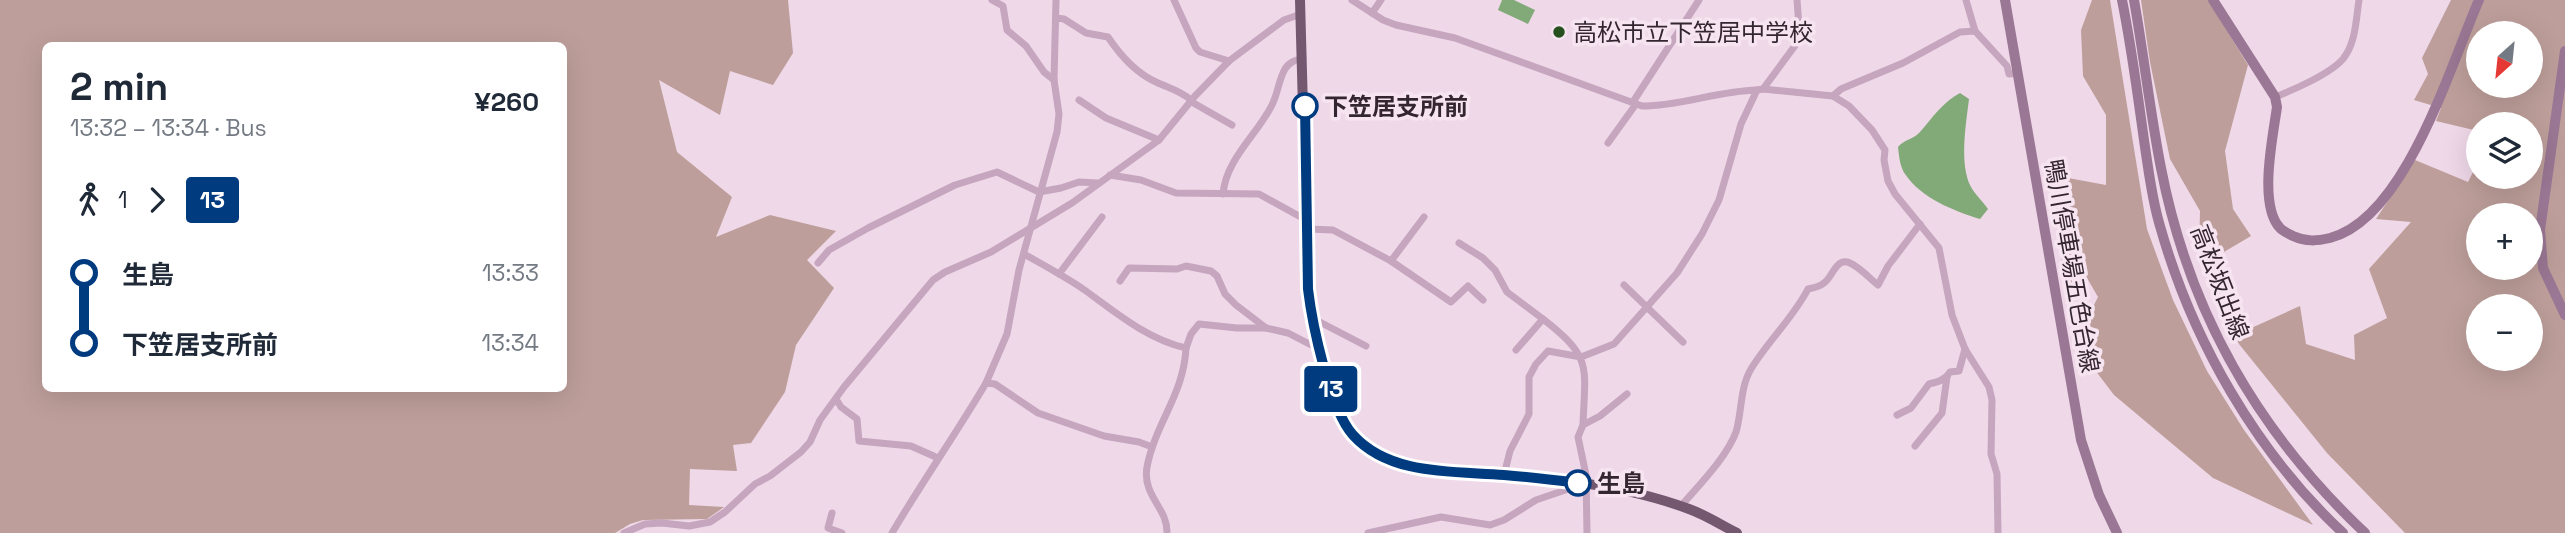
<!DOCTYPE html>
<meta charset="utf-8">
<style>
body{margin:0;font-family:"Space Grotesk","Noto Sans JP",sans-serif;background:#f6f6f7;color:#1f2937;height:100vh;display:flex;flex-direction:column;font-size:26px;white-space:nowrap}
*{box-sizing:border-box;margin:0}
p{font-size:23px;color:#747a83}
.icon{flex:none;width:38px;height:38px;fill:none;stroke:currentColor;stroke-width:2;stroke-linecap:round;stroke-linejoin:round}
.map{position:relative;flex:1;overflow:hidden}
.sheet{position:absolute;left:42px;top:42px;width:525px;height:350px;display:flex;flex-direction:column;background:#fff;border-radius:10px;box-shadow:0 7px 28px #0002}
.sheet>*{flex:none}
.badge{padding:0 14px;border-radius:5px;font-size:24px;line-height:46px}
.needle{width:46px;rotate:207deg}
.controls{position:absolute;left:2466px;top:21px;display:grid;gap:14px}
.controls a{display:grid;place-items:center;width:77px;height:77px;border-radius:50%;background:#fff;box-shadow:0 7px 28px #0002;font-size:35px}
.map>.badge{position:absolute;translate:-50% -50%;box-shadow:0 0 0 4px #fff}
.legs{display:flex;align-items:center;gap:10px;height:77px;padding:0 28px;font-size:23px}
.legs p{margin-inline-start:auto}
.overview{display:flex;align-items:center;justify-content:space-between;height:119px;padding:0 28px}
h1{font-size:38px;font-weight:800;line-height:52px}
ul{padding:0 28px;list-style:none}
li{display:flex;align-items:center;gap:24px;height:70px;font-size:26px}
li i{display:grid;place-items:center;width:10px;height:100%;margin:0 9px;background:currentColor}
li i::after{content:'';width:18px;height:18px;margin:-9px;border:5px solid;border-radius:50%;background:#fff}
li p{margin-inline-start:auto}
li:first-child i{background:linear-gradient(#0000 50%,currentColor 0)}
li:last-child i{background:linear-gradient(currentColor 50%,#0000 0)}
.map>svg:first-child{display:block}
.green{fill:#bd9e9a;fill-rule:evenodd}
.water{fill:#82aa79}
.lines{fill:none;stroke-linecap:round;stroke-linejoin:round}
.street{stroke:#c6a5be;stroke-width:7}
.secondary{stroke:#9a7794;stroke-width:10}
.primary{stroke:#745870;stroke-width:10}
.line-1-casing{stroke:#fff;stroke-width:16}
.line-1{stroke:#003b80;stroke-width:10}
.poi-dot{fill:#26511e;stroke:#f7e4f1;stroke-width:2.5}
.stop-1-dot{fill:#fff;stroke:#003b80;stroke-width:3.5}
.labels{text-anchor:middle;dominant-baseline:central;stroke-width:7;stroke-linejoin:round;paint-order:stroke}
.poi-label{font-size:24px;fill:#332631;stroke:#f7e4f1;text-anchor:start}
.stop-label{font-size:24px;font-weight:bold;fill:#332631;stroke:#f7e4f1;text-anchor:start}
.street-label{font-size:24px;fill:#332631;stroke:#f7e4f1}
</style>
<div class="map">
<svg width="2565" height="533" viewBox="0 0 2565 533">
<rect width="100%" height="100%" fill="#efd8e8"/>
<g class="green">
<path d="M0 0H788L793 53 773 85 730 71 720 115 659 80 677 152 732 197 716 237 770 215 836 231 807 260 834 288 796 345 785 392 751 443 733 445 737 471 690 469 689 505 724 507 707 519 643 520 630 524 615 533H0ZM46 46H564V388H46Z"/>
<path d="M2092 0H2110L2147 229 2173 300 2207 371 2244 430 2313 525 2213 478 2114 395 2079 349 2081 331 2098 297 2087 278 2067 285 2062 266 2052 175 2106 185V115L2083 76 2081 30Z"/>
<path d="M2141 0H2208L2248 65 2225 151 2233 209 2251 236 2207 262 2238 334 2300 306 2306 344 2355 360 2354 335 2387 318 2369 269 2411 222 2376 219 2415 160 2468 182 2478 162V177H2530V124H2478V131L2436 121 2441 108 2414 100 2428 74 2422 58 2451 0H2565V533H2405L2327 453 2239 344 2199 262 2200 211 2170 159 2150 62ZM2478 33H2530V86H2478ZM2478 215H2530V268H2478ZM2478 306H2530V359H2478Z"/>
</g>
<g class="water">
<path d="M1502 0H1514L1535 10 1528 24 1498 10Z"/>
<path d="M1960 93 1969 99C1966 124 1959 164 1971 187 1975 194 1983 202 1988 209L1980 219C1954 211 1921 198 1905 174 1900 167 1899 156 1898 147 1905 139 1914 139 1920 132 1932 118 1944 101 1960 93Z"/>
</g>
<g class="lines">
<g class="street">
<path d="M992 0 1003 6 1007 30 1026 46 1044 72 1054 80"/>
<path d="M1174 0 1196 48 1200 52 1229 61"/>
<path d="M1352 0 1383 20 1396 25 1455 38 1642 106C1681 106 1717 91 1757 90"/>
<path d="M1966 0 1975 31"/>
<path d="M1372 13 1381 0"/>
<path d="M1056 18 1064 19 1086 33 1108 37C1120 55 1136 73 1156 82 1169 88 1181 91 1191 100"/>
<path d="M1763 89 1800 39 1797 0"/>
<path d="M2275 97C2293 90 2330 74 2343 59 2356 43 2356 19 2359 0"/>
<path d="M1079 100 1106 118 1159 140"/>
<path d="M1190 101 1232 125"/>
<path d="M1633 102 1699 0"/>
<path d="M1608 143 1636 104"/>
<path d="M1110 175 1141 180 1176 193 1259 194 1308 221"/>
<path d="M1223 194C1226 159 1257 135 1272 105 1278 93 1279 79 1285 69 1289 62 1296 60 1303 58"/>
<path d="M1308 229 1333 230 1391 261 1451 302 1468 286 1483 300"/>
<path d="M1459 243 1483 258 1495 270 1507 292 1543 319"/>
<path d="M1024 254C1045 266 1066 277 1086 291 1116 313 1149 340 1186 348 1184 394 1155 424 1147 467 1142 496 1168 508 1167 533"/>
<path d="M1391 261 1424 217"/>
<path d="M818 263 829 250 868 228 955 185 997 172 1039 192 1061 188 1079 182 1098 183"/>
<path d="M1059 274 1102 217"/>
<path d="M1120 281 1129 268 1177 269 1186 266 1211 271 1217 276 1225 294 1236 305 1266 328"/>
<path d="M1624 285 1683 342"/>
<path d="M1312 318 1366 346"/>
<path d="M1186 348 1191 334 1199 324 1237 328H1266L1288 333 1319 349"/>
<path d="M1516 350 1543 319C1593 358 1585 366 1583 425"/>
<path d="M986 383 1007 334 1019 270 1057 132 1059 114 1054 80 1056 0"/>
<path d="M836 399 841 407 857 419 859 441 911 446 938 458"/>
<path d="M1897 415 1911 408 1929 384C1938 382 1945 380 1950 372L1959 371 1965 349"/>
<path d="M1915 446 1942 413 1947 377"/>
<path d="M1504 475 1510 451 1529 414V377L1536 364 1548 351 1581 357 1614 344 1677 273 1702 234 1719 200 1741 124 1757 90 1763 89 1833 96"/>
<path d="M1681 506C1698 486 1727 457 1736 432 1742 412 1740 387 1751 369 1768 341 1793 318 1808 289 1814 288 1819 287 1824 283 1832 278 1835 260 1847 262 1857 264 1870 279 1878 285L1888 266 1920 224"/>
<path d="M832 513 828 528 842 533"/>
<path d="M624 533 645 524 662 523 689 526 710 522 725 512 755 484 770 476 801 452 810 442 820 420 844 387 933 280 945 272 991 252 1072 203 1159 140 1195 96 1229 61 1284 20 1301 14"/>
<path d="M892 533C922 482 956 434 986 383L995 384 1038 413 1104 436 1139 442 1152 447"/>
<path d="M1368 533 1441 517 1490 525 1504 520 1536 500 1583 484"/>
<path d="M1587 533 1586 475 1578 437 1583 425 1600 416 1627 394"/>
<path d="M1998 533 1997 474 1991 454 1992 400 1989 387 1965 349 1952 315 1939 248 1895 194 1888 181 1884 160 1885 150 1872 130 1849 106 1833 96 1841 89 1903 63 1960 32 1975 31 2007 66 2009 74 2018 73"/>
</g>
<g class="secondary">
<path d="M2005 0 2081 440 2099 495 2117 533"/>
<path d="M2122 0C2132 49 2138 98 2145 147 2149 173 2152 200 2160 226 2192 340 2256 452 2343 533"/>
<path d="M2134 0C2144 56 2150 112 2161 168 2189 313 2258 432 2365 533"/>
<path d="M2213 0 2275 97 2277 107C2273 136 2258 205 2280 228 2283 231 2289 234 2293 236 2306 242 2317 241 2330 238 2406 218 2450 66 2479 0"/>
<path d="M2565 51 2540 230 2543 268 2565 315"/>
</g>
<path class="primary" d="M1300 0 1308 289C1312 324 1329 411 1354 436 1374 456 1400 463 1426 469 1514 476 1606 478 1689 509 1706 515 1721 525 1737 533"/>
</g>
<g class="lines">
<g class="line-1-casing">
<path id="line-1" d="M1305 106 1308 289C1312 323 1330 410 1353 435 1390 476 1454 471 1504 475 1529 477 1554 480 1578 483"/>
</g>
<use href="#line-1" class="line-1"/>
</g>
<circle class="poi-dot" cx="1559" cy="32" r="7"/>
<g class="stop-1-dot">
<circle cx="1305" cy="106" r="12"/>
<circle cx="1578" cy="483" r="12"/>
</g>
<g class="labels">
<g class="poi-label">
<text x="1573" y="32">高松市立下笠居中学校</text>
</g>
<g class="stop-label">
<text x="1324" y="106">下笠居支所前</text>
<text x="1597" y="483">生島</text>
</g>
<g class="street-label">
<text transform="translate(2072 266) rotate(80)">鴨川停車場五色台線</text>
<text transform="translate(2220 282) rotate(69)">高松坂出線</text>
</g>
</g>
</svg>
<div class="controls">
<a><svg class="needle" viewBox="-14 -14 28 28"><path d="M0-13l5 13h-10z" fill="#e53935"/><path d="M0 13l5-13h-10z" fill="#747a83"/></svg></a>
<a><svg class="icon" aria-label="layers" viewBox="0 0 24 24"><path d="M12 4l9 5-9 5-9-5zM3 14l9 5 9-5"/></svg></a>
<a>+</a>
<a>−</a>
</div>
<b class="badge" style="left:1331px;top:389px;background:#003b80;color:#fff">13</b>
<section class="sheet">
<div class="overview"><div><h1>2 min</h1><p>13:32 – 13:34 · Bus</p></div><b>¥260</b></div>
<div class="legs"><svg class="icon" aria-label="walk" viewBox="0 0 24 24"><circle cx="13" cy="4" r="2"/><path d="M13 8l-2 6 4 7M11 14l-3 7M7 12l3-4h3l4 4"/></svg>1<svg class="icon" aria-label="forward" viewBox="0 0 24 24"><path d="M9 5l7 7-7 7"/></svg><b class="badge" style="background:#003b80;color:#fff">13</b></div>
<ul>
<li><i style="color:#003b80"></i><b>生島</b><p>13:33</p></li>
<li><i style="color:#003b80"></i><b>下笠居支所前</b><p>13:34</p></li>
</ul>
</section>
</div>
